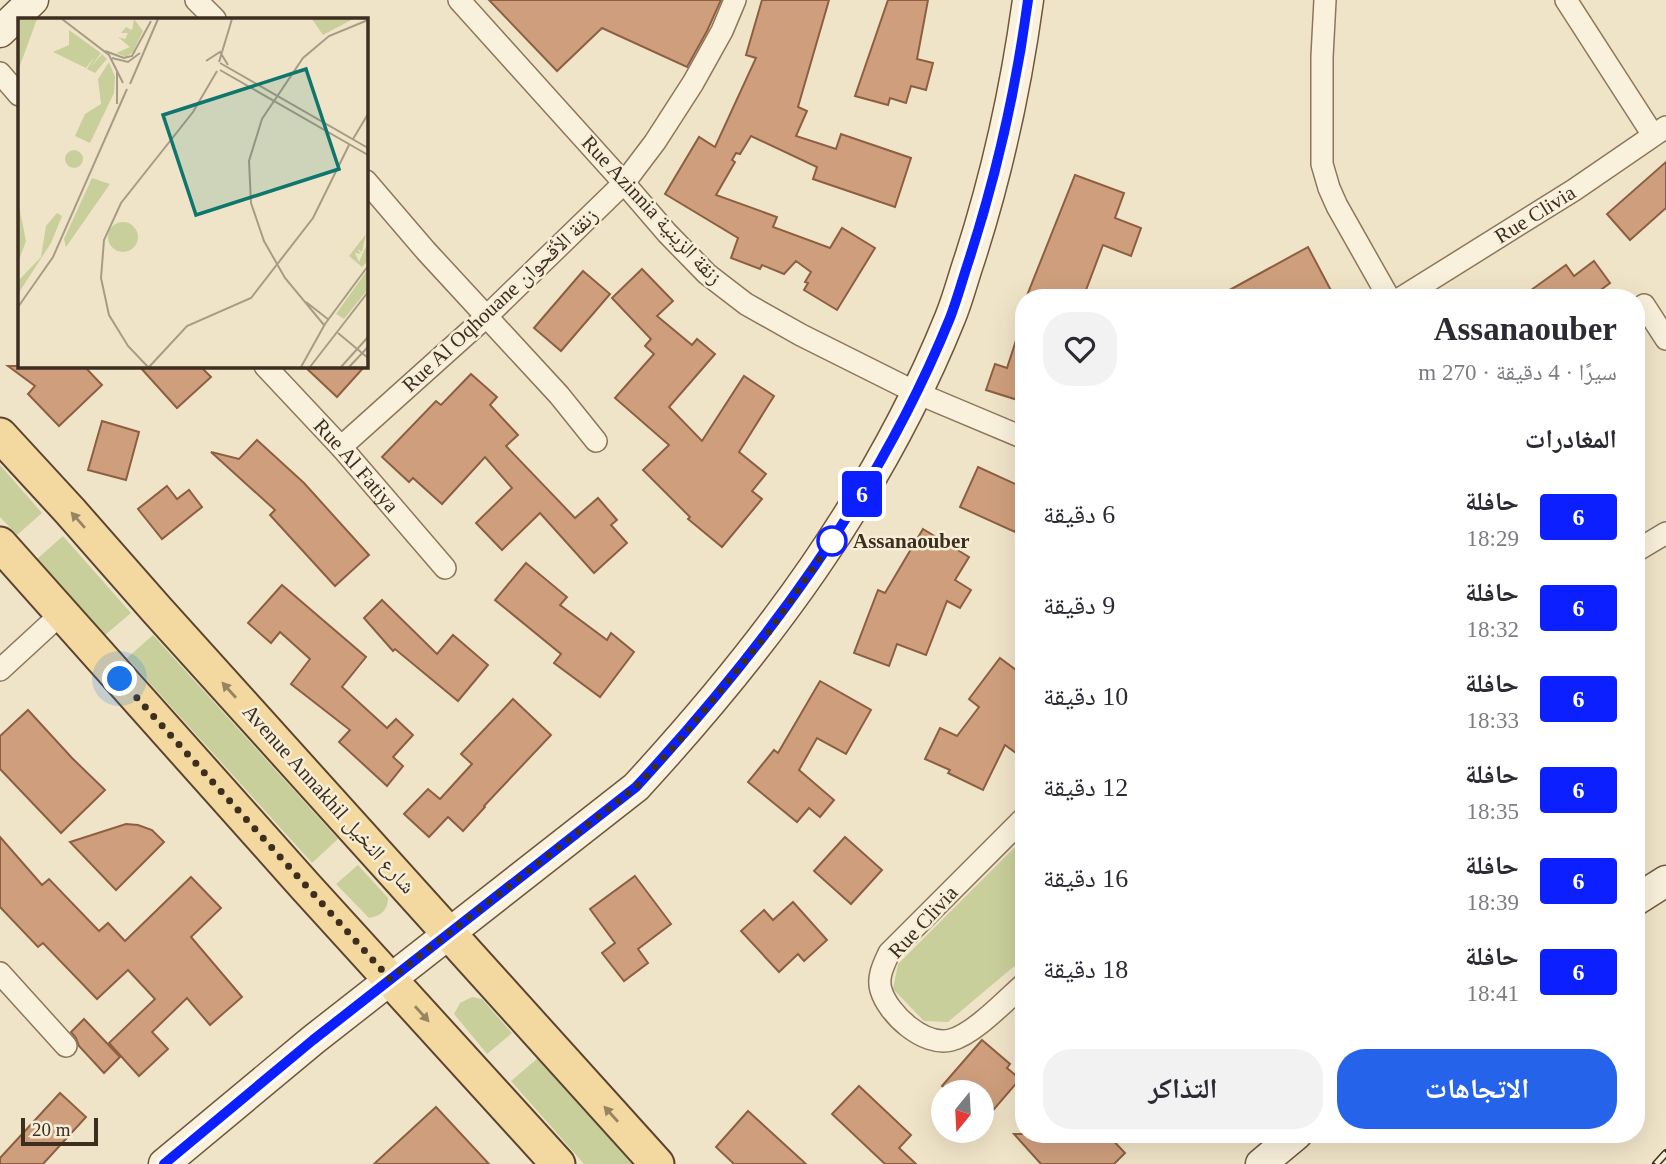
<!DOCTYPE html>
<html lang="ar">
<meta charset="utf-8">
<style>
body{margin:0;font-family:"Times New Roman","Noto Naskh Arabic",serif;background:#f2f2f3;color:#2b2b33;direction:rtl;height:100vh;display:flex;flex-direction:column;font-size:26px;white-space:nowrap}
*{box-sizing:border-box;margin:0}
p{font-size:23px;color:#7c7c81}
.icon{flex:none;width:38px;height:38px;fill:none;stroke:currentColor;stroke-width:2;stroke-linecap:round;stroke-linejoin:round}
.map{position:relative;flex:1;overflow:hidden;direction:ltr}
.side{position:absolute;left:1015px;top:289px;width:630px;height:854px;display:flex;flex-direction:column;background:#fff;border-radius:28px;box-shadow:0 7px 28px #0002;direction:rtl}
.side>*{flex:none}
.badge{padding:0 14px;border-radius:5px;font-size:24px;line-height:46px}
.needle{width:46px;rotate:198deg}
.fabs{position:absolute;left:931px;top:1080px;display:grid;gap:14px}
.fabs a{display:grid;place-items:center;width:63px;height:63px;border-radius:50%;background:#fff;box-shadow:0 7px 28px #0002;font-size:35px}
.scale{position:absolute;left:21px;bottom:18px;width:77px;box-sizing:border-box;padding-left:7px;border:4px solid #3d2e20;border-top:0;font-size:19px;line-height:24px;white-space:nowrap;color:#3d2e20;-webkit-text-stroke:5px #f7eed8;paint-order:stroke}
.you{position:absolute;width:35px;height:35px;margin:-18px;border:5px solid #fff;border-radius:50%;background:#1a73e8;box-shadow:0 0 0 10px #1a73e833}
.map>.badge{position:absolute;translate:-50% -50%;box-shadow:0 0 0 4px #fff}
h2{padding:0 28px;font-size:26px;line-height:63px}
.round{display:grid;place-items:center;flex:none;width:74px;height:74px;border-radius:28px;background:#f2f2f3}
.summary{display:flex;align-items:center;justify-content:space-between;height:119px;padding:0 28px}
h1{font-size:33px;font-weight:700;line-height:52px}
.button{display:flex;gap:14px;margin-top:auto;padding:14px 28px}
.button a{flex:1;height:80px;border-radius:28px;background:#2563eb;color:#fff;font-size:28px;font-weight:700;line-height:80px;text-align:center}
.button a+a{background:#f2f2f3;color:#2b2b33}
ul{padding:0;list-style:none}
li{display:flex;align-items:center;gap:21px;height:91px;padding:0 28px}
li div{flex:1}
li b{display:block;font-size:26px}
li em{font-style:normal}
li .badge{min-width:77px;font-weight:700;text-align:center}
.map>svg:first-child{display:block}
.green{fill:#c9cf9b}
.building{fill:#cf9f7d;stroke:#8d5f41;stroke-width:2}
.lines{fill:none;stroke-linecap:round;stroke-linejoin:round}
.street-casing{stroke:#8d765c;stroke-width:24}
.secondary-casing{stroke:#6f573f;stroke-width:33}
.primary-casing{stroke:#5b4430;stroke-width:37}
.street{stroke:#faf1dc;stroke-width:21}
.secondary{stroke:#faf1dc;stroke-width:30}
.primary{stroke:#f3d9a0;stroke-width:33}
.rail-casing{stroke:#3d2e20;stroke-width:8}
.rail{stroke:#f7eed8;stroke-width:5;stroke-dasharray:16;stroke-linecap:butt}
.oneway{fill:#988460}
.line-casing{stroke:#fff;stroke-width:16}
.line{stroke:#0c20ff;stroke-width:10}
.walk{stroke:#3d2e20;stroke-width:7;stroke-dasharray:0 12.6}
.stop-dot{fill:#fff;stroke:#0c20ff;stroke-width:3.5}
.labels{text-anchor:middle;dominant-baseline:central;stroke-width:5;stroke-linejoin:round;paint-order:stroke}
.street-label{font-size:21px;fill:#3d2e20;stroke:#f7eed8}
.stop-label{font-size:21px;font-weight:bold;fill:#3d2e20;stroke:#f7eed8;text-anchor:start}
.inset-road{fill:none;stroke:#a89b85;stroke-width:2}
.view{fill:#0f766e;fill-opacity:0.15;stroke:#0f766e;stroke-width:3.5}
.inset-edge{fill:none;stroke:#3d2e20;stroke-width:3.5}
</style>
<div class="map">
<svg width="1666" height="1164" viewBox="0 0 1666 1164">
<rect width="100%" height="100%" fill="#f0e4c8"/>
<g class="green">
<path d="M0 465 42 513 17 535 0 517Z"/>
<path d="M63 536 131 613 105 635 37 559Z"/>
<path d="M153 635 338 839 312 863 127 658Z"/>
<path d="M1014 848 1024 849V958L948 1022 924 1021 893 989 898 964Z"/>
<path d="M358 865 388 898C388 910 381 916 369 918L336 884Z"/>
<path d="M472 997 482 999 512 1033 487 1054 454 1014 460 1003Z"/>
<path d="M538 1058 632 1164H584L511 1081Z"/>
</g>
<g class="building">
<path d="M489 0H721L707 31 687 67 602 28 557 71Z"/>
<path d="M762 0H829L798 107 807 111 796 136 836 149 841 134 911 158 895 207 813 179 817 167 751 136 740 154 736 153 732 160 735 162 716 195 777 217 773 227 830 248 842 228 875 248 837 310 804 290 808 283 805 282 811 272 796 261 784 274 762 265 760 269 731 258 738 238 665 194 699 137 715 147 756 58 746 55Z"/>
<path d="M888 0H928L917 59 933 63 926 90 911 86 906 103 890 98 888 105 855 96Z"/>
<path d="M1666 162V208L1630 240 1607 214Z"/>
<path d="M1075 175 1124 193 1115 218 1141 228 1131 256 1103 245 1083 298H1026Z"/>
<path d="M1308 247 1335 298H1215Z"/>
<path d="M1594 261 1610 283 1590 298H1520L1566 265 1574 276Z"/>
<path d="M642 269 673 301 657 316 692 345 697 339 715 354 669 407 702 441 744 376 774 396 739 452 766 474 752 491 762 499 722 547 688 519 690 517 643 470 669 445 615 398 654 354 645 346 651 339 612 298Z"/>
<path d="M583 271 610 294 561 351 534 328Z"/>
<path d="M1020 328H1024V402L986 390 995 364 1007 368Z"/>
<path d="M8 366H84L102 385 59 426 28 394 35 386Z"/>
<path d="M139 366H200L211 377 177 408Z"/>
<path d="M304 366H365L337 397Z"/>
<path d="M471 374 497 397 490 405 518 435 506 446 575 518 598 498 617 520 611 525 627 543 594 573 540 513 502 550 476 523 512 488 485 457 442 504 413 478 409 482 382 457 436 401 441 405Z"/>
<path d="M102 421 139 432 126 480 88 470Z"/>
<path d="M257 440 304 483 369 555 335 586 270 515 275 510 211 452 239 459Z"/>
<path d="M978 467 1024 488V513L1015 532 960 507Z"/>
<path d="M167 486 177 499 189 490 202 507 162 539 138 509Z"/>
<path d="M923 529 969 557 955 580 971 590 960 608 947 601 926 655 897 644 889 666 854 653 878 590 885 593Z"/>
<path d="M526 563 567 597 560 605 607 640 611 633 634 652 600 697 554 663 561 654 495 600Z"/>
<path d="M282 585 366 657 342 687 387 728 396 719 413 735 393 757 403 766 387 786 339 742 350 730 291 684 310 659 280 632 271 643 248 623Z"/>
<path d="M382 600 437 654 453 635 488 665 458 701 395 649 393 651 364 618Z"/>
<path d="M1000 658 1024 676V759L1005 745 983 790 948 773 950 770 925 759 940 728 957 736 979 707 969 699Z"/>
<path d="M820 681 871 710 846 754 817 738 799 770 834 800 820 817 809 808 797 822 748 782 774 750 778 753Z"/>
<path d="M513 699 551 735 484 806 485 807 463 831 448 817 429 837 404 814 428 789 440 799 472 764 461 754Z"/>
<path d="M28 710 72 758 105 790 61 833 0 769V736Z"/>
<path d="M126 824 138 825 152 830 164 842 116 890 70 842Z"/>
<path d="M0 837 42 885 49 879 99 931 108 923 125 941 191 877 221 908 191 937 242 997 210 1025 187 998 152 1032 168 1049 139 1076 109 1043 155 999 128 970 97 999 43 943 38 947 0 907Z"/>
<path d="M845 837 882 870 851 904 814 871Z"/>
<path d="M635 876 671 924 638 949 648 963 624 981 602 953 615 943 590 909Z"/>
<path d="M793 902 827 940 804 961 798 954 779 972 741 931 764 910 773 920Z"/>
<path d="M84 1019 120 1057 104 1073 79 1046 76 1038 71 1032Z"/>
<path d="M982 1040 1010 1064 1007 1068 1020 1079 983 1122 982 1120V1092H949L942 1086Z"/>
<path d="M859 1086 911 1135 899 1148 916 1164H885L832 1114Z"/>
<path d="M60 1093 86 1117 43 1164H0V1158Z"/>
<path d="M436 1107 489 1164H374Z"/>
<path d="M748 1111 806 1164H734L716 1147Z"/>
<path d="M1014 1134H1107L1125 1153 1114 1164H1041Z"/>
</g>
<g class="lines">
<g class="street-casing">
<g id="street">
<path d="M196 0 215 19"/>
<path d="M459 0 624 183 667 233 707 274 746 304 801 335 917 393 1024 438"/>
<path d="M1325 0 1322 57V164L1329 188 1337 206 1389 298"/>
<path d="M1566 0 1653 135"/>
<path d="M0 73 19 95"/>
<path d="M366 181 426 251 559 395 596 441"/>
<path id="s1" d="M1401 298 1574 190 1666 127"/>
<path d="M1644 305 1666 339"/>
<path id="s2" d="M265 366 341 447 445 568"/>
<path d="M341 447 487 316 624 183 655 142 693 83 722 31 735 0"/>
<path d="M1636 551 1666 533"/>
<path d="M0 670 62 613"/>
<path d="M1024 818 889 953C884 964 877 977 881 990 888 1014 924 1047 951 1040 974 1034 1006 1000 1024 984"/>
<path d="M0 973 66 1046"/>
</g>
</g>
<g class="secondary-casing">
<g id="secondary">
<path d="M0 32 33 0"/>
<path d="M1636 900 1666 881"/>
<path d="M164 1164 313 1040 636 787C765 647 878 496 950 318 958 299 963 278 970 258 997 174 1016 88 1028 0"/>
<path d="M1261 1164 1297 1134"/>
</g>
</g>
<g class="primary-casing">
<g id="primary">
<path d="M0 435 70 511 157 610 657 1164"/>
<path d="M0 544 305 886 558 1164"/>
</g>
</g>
<use href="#street" class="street"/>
<use href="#secondary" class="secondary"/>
<use href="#primary" class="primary"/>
<g class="rail-casing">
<path id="rail" d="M1656 1164 1666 1153"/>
</g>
<use href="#rail" class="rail"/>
</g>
<defs><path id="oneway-solid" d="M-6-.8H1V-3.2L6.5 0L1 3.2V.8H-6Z" transform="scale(1.75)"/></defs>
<g class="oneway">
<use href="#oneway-solid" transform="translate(78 520) rotate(-131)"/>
<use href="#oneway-solid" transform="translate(229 690) rotate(-132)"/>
<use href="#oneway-solid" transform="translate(422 1014) rotate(48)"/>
<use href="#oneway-solid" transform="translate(611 1114) rotate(-132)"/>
</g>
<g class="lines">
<g class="line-casing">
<path id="line" d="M164 1164 313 1040 636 787C765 647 878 495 950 318 957 300 962 281 968 263 996 177 1016 90 1028 0"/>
</g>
<use href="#line" class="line"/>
<path class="walk" d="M120 679 390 979 636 787 680 740 771 629 832 541"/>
</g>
<circle class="stop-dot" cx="832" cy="541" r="14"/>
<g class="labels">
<g class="street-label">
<text transform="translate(652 210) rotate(47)">Rue Azinnia زنقة الزينية</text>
<text stroke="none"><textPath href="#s1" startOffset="158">Rue Clivia</textPath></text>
<text transform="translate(500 300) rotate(-43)">Rue Al Oqhouane زنقة الأقحوان</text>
<text stroke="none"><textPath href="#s2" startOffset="135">Rue Al Fatiya</textPath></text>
<text transform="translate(329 799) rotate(48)">Avenue Annakhil شارع النخيل</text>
<text transform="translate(923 922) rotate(-47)">Rue Clivia</text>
</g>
<g class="stop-label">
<text x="853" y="541">Assanaouber</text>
</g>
</g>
<g transform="translate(18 18)">
<rect width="350" height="350" fill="#f0e4c8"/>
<path d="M0 1H19L0 53ZM116 1 125 13 115 34 108 39 98 35 112 29 100 19 107 21 110 15H103L108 9 114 12ZM294 1H335L305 17ZM51 12 83 35 72 50 84 36 89 41 77 55 69 51 77 38 68 50 35 34 51 27ZM91 44 97 59 96 75 72 125 57 118 67 96 83 86 80 61ZM47 141a9 9 0 1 1 18 0a9 9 0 1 1-18 0ZM74 160 92 166 48 229 46 221ZM0 183 8 223 0 245ZM39 195 44 198 33 225 0 276V263L23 239 28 208ZM90 219a15 15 0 1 1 30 0a15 15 0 1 1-30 0ZM348 216 344 234 339 231 343 236 337 235 341 244 350 224V243L344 249 331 238ZM350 251V271L326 301 318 296Z" fill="#c9cf9b"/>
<path class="inset-road" d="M44 1 91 37 105 65M87 33 106 40 114 38 133 3M94 40 110 44 122 35M188 43 202 34 210 47M201 44 214 1M202 45 350 130M202 52 350 137M99 53V86M112 66 140 1M335 121 350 96M288 284 311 302M0 289 35 239 109 71M306 307 267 260 246 223 233 185 231 143 244 101 285 40 311 18 350 2M320 315 350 340M130 349 110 328 91 297 83 260 86 222 103 185 175 94 199 53M131 349 169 308 233 280 295 200 331 127M283 349 307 306 350 248M292 349 350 274M323 349 350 319M331 349 350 329"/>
<path class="view" d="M288 51 321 151 178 197 145 97Z"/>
<rect width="350" height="350" class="inset-edge"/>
</g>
</svg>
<div class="fabs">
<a><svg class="needle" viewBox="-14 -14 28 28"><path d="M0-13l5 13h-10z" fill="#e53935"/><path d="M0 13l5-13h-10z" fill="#7c7c81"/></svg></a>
</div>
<div class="scale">20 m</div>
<div class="you" style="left:120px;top:679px"></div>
<b class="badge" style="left:862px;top:494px;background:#0c20ff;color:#fff">6</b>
<section class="side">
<div class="summary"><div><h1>Assanaouber</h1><p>سيرًا · 4 دقيقة · 270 m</p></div><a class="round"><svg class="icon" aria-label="heart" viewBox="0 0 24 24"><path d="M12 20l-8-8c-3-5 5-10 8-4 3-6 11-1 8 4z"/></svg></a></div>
<h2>المغادرات</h2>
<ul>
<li><span class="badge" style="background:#0c20ff;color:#fff">6</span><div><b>حافلة</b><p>18:29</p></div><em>6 دقيقة</em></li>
<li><span class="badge" style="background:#0c20ff;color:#fff">6</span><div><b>حافلة</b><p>18:32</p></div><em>9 دقيقة</em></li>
<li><span class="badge" style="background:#0c20ff;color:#fff">6</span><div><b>حافلة</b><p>18:33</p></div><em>10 دقيقة</em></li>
<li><span class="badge" style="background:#0c20ff;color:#fff">6</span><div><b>حافلة</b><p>18:35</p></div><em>12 دقيقة</em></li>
<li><span class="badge" style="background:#0c20ff;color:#fff">6</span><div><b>حافلة</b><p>18:39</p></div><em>16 دقيقة</em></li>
<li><span class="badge" style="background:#0c20ff;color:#fff">6</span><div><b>حافلة</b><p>18:41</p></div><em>18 دقيقة</em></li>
</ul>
<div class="button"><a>الاتجاهات</a><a>التذاكر</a></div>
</section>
</div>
